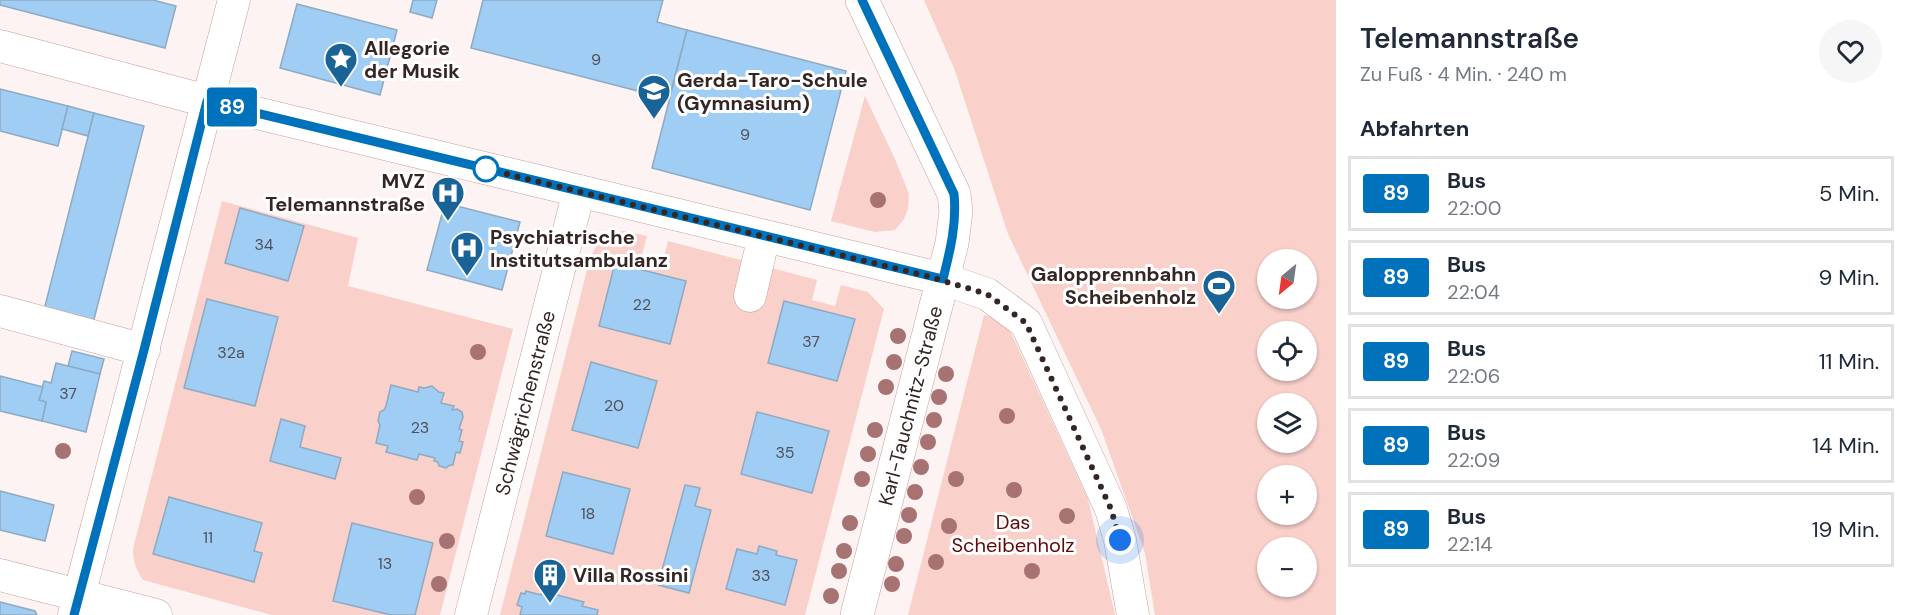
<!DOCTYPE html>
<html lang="de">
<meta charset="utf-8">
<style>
body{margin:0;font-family:"DM Sans",sans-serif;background:#f6f6f7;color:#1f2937;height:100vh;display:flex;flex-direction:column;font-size:22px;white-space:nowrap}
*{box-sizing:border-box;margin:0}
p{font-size:20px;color:#747a83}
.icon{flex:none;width:33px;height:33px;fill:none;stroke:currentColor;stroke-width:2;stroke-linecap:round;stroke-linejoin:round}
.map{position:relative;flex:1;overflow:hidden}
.drawer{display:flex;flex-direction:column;background:#fff;width:570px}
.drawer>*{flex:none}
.badge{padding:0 12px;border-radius:4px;font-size:21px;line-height:39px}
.needle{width:39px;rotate:209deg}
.buttons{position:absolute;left:1257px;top:249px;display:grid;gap:12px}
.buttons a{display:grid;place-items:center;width:60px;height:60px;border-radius:50%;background:#fff;box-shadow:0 2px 4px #0004;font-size:30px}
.you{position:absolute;width:30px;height:30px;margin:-15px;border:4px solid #fff;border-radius:50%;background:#1a73e8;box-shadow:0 0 0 9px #1a73e833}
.map>.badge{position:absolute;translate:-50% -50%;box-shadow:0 0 0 3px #fff}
h2{padding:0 24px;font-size:22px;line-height:54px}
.round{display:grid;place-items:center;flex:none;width:63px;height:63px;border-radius:32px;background:#f6f6f7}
.head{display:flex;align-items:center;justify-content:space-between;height:102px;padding:0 24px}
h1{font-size:28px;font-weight:600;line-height:45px}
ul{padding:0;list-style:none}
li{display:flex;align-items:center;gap:18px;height:75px;margin:0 12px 9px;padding:0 12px;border:3px solid #e0e1e3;border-radius:0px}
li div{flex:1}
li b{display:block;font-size:22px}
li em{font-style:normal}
li .badge{min-width:66px;font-weight:700;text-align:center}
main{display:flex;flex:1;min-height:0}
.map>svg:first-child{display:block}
.green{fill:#f9d0ca;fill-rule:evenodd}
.building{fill:#a0cdf4;stroke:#8eaac2;stroke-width:1.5}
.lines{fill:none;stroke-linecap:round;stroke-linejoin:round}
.minor-casing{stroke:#c7a09b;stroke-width:33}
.major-casing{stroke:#c7a09b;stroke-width:34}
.minor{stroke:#fff;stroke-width:32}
.major{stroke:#fff;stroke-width:33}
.tree{fill:#a77272}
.line-casing{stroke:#fff;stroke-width:14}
.line{stroke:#0072bc;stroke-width:9}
.walk{stroke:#352624;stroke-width:6;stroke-dasharray:0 10.8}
.stop-dot{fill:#fff;stroke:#0072bc;stroke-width:3}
.labels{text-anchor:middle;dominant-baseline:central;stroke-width:6;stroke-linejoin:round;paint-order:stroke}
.number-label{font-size:16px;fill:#505058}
.poi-label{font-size:20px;font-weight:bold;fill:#352624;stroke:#fff;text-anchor:start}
.street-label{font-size:20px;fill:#352624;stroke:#fff}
.park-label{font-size:20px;fill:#62090a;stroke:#fff}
</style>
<main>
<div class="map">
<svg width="1336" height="615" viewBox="0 0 1336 615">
<rect width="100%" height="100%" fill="#fcf3f2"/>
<g class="green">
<path d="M924 0H1336V615H1155L1145 553 1101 429 1008 234 954 68ZM1268 260H1306V298H1268ZM1268 332H1306V370H1268ZM1268 404H1306V442H1268ZM1268 476H1306V514H1268ZM1268 548H1306V586H1268Z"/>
<path d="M865 96 895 159 909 194 908 209 904 219 895 230 875 232 831 221Z"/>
<path d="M222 201 358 238 348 286 513 329 440 615H272L143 580C136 569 133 562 133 549Z"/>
<path d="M624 231 647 236 642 255 663 261 668 241 817 280 812 300 835 306 841 285 868 292 884 309 805 615H500L590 258C600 240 602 234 624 231Z"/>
<path d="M984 315 1006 322 1088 499 1115 615H908Z"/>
</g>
<g class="building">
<path d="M0 0H153L176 6 165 48 0 5Z"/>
<path d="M413 0H437L432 18 410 12Z"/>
<path d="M483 0H663L657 22 687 30 669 99 471 48Z"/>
<path d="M297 4 397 30 380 95 280 68Z"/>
<path d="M687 30 846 71 810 210 652 168Z"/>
<path d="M0 89 68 106 58 146 0 131Z"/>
<path d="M68 106 94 113 88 136 62 129Z"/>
<path d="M94 113 144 126 93 323 44 310Z"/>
<path d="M445 203 520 222 502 290 427 270Z"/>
<path d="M240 208 304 226 288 281 225 263Z"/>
<path d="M615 263 686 281 670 344 599 326Z"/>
<path d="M207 299 278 317 255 406 184 388Z"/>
<path d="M784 301 855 319 837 381 768 363Z"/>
<path d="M72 351 104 359 100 374 68 366Z"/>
<path d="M591 362 657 381 638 448 572 430Z"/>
<path d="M56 363 100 374 86 432 42 421 46 402 39 400 44 381 51 383Z"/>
<path d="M0 376 43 387 39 400 46 402 42 421 0 411Z"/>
<path d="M391 385 418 392 419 387 424 388 432 386 439 392 444 393 441 403 454 406 452 410 457 409 462 412 463 417 459 429 462 430 459 441 463 442 460 453 456 452 453 465H450L446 468 439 466 438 462 434 461 435 458 419 454 417 460 386 452 388 446 376 443 380 425 378 421 380 412 384 410 386 406Z"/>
<path d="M757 412 829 431 812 493 741 474Z"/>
<path d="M281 419 305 426 300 447 341 458 335 479 270 461Z"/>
<path d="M563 472 630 489 613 554 546 536Z"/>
<path d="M685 485 700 488 695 506 711 510 689 593 658 585Z"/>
<path d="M0 491 54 505 45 541 0 530Z"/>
<path d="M169 497 262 523 254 551 262 553 254 582 153 554Z"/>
<path d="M352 523 433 543 415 615H391L333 601Z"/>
<path d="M759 546 777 551 776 555 797 560 785 605 726 589 737 549 757 554Z"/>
<path d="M526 591 541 595 542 591 584 602 582 606 598 610 597 615H520L522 607 517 605 521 593 525 594Z"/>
<path d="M0 602 35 611 37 615H0Z"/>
</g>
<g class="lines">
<g class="minor-casing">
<g id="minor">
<path d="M0 46 207 101 943 279 987 294 1026 323 1111 509 1120 540 1133 615"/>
<path d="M750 296 764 236"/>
<path d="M0 311 144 350"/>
<path d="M0 575 156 615"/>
<path d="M74 615 234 0"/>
<path id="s1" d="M471 615 579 191"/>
</g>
</g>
<g class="major-casing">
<g id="major">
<path id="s2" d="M857 615 952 243 956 211 954 194 862 0"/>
</g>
</g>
<use href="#minor" class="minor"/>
<use href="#major" class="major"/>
</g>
<g class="tree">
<circle cx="878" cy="200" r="8"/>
<circle cx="898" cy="336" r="8"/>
<circle cx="478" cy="352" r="8"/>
<circle cx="894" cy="362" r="8"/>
<circle cx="946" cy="374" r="8"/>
<circle cx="886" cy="387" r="8"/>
<circle cx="939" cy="397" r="8"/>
<circle cx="1007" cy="416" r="8"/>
<circle cx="934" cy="420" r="8"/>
<circle cx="875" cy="430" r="8"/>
<circle cx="928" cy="442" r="8"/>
<circle cx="63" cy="451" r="8"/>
<circle cx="868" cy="454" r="8"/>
<circle cx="921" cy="467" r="8"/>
<circle cx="862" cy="479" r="8"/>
<circle cx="956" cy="479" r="8"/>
<circle cx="1014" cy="490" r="8"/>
<circle cx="915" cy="492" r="8"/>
<circle cx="417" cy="497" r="8"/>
<circle cx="909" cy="515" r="8"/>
<circle cx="1067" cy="516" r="8"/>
<circle cx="850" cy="523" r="8"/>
<circle cx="949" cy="526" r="8"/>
<circle cx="904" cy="536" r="8"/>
<circle cx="447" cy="541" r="8"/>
<circle cx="844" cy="551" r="8"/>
<circle cx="936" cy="562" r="8"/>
<circle cx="896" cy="564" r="8"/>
<circle cx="839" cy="571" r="8"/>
<circle cx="1032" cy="571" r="8"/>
<circle cx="439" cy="584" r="8"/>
<circle cx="892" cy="584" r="8"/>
<circle cx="831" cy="596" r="8"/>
</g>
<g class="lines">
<g class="line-casing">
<path id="line" d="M74 615 144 350 207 101 943 279C950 251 957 224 954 194L862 0"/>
</g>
<use href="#line" class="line"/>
<path class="walk" d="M486 169 927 276 987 294 1026 323 1111 509 1120 540"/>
</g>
<defs>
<g id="sight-pin" transform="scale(1.725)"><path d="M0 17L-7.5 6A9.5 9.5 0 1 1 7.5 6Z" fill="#1a6397" stroke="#fff"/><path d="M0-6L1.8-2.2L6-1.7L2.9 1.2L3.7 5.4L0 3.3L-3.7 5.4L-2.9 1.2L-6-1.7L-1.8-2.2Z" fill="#fff"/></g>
<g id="school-pin" transform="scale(1.725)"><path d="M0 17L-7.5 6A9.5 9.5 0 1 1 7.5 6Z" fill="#1a6397" stroke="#fff"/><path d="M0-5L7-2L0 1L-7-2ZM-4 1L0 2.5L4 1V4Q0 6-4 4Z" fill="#fff"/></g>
<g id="hospital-pin" transform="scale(1.725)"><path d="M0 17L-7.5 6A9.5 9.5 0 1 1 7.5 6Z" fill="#1a6397" stroke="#fff"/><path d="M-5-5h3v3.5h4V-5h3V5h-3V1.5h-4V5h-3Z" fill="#fff"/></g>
<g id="stadium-pin" transform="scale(1.725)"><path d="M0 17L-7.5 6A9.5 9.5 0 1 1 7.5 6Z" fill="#1a6397" stroke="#fff"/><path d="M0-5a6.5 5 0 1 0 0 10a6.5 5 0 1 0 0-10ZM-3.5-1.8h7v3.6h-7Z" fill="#fff"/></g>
<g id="building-pin" transform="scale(1.725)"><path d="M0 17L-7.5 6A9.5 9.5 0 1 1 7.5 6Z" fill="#1a6397" stroke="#fff"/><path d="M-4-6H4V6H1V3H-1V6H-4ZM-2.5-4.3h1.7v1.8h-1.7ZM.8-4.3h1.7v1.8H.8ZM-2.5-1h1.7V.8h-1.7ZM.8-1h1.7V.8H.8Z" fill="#fff"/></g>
</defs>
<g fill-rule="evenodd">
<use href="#sight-pin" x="341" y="59"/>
<use href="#school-pin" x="654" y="91"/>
<use href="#hospital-pin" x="448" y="193"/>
<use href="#hospital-pin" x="467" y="248"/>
<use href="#stadium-pin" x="1219" y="286"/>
<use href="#building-pin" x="550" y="575"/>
</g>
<circle class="stop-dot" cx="486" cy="169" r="12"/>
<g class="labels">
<g class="number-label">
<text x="596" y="59">9</text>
<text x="745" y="134">9</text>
<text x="264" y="244">34</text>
<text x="642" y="304">22</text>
<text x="811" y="341">37</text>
<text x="231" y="352">32a</text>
<text x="68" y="393">37</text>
<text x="614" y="405">20</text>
<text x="420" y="427">23</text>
<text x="785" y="452">35</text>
<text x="588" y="513">18</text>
<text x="208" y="537">11</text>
<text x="385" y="563">13</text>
<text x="761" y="575">33</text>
</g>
<g class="poi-label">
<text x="364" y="48">Allegorie<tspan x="364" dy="23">der Musik</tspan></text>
<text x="677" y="80">Gerda-Taro-Schule<tspan x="677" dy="23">(Gymnasium)</tspan></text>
<text x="425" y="181" text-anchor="end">MVZ<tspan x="425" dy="23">Telemannstraße</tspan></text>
<text x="490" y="237">Psychiatrische<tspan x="490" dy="23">Institutsambulanz</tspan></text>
<text x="1196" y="274" text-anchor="end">Galopprennbahn<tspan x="1196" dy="23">Scheibenholz</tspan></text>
<text x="573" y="575">Villa Rossini</text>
</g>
<g class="street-label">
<text stroke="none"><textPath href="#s1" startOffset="219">Schwägrichenstraße</textPath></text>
<text stroke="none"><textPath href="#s2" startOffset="216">Karl-Tauchnitz-Straße</textPath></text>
</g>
<g class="park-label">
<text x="1013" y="522">Das<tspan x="1013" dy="23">Scheibenholz</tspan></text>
</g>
</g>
</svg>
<div class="buttons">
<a><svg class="needle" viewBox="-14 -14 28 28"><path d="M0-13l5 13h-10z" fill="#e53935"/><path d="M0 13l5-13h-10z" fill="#747a83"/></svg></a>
<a><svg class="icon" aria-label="locate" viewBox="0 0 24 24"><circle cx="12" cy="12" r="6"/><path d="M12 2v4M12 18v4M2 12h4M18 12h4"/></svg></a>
<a><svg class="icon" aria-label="layers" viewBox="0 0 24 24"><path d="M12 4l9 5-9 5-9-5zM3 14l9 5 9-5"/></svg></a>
<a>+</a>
<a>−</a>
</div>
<div class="you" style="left:1120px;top:540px"></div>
<b class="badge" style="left:232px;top:107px;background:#0072bc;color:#fff">89</b>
</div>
<section class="drawer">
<div class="head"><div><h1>Telemannstraße</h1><p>Zu Fuß · 4 Min. · 240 m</p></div><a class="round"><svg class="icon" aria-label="heart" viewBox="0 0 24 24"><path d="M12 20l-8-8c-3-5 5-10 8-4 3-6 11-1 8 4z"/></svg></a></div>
<h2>Abfahrten</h2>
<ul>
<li><span class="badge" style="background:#0072bc;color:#fff">89</span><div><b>Bus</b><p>22:00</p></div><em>5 Min.</em></li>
<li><span class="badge" style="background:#0072bc;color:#fff">89</span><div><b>Bus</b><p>22:04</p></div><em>9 Min.</em></li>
<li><span class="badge" style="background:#0072bc;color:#fff">89</span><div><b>Bus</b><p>22:06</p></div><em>11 Min.</em></li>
<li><span class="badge" style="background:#0072bc;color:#fff">89</span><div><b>Bus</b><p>22:09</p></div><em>14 Min.</em></li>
<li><span class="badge" style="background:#0072bc;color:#fff">89</span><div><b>Bus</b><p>22:14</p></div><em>19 Min.</em></li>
</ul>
</section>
</main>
